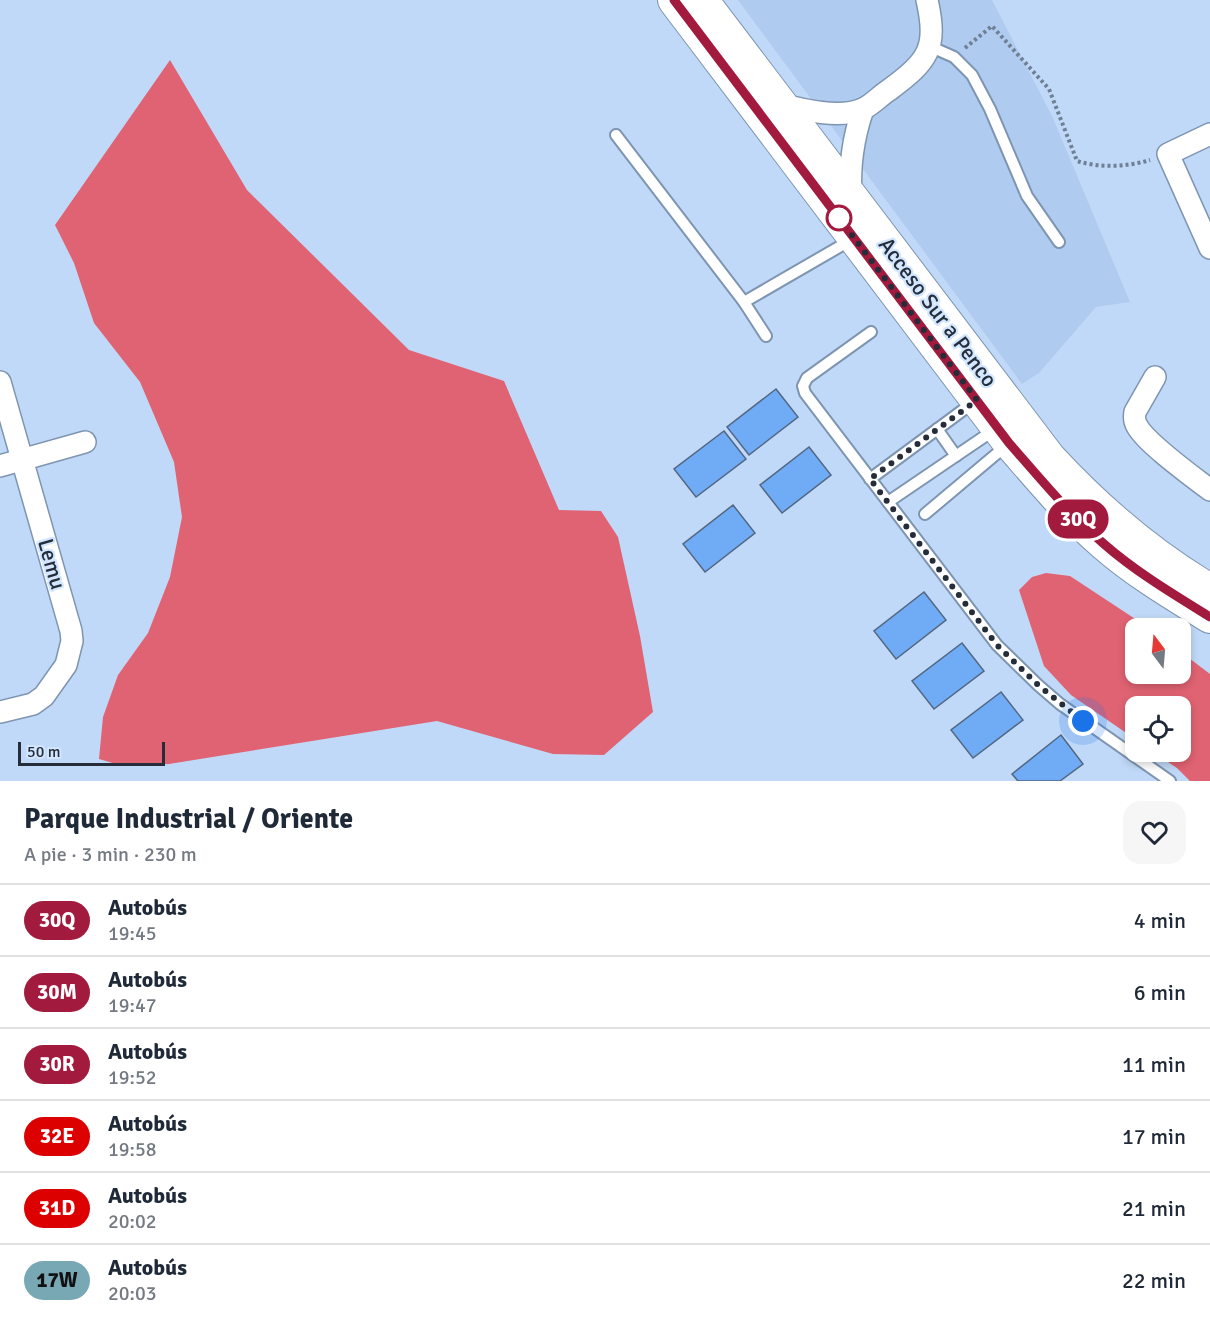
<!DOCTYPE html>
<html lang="es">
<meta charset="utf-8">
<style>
body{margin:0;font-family:Signika,sans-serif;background:#f6f6f7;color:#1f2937;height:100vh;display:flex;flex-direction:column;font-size:22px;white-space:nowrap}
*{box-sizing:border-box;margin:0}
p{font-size:20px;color:#747a83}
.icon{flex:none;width:33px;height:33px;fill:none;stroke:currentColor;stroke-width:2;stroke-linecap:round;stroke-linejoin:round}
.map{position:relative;height:781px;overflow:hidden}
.panel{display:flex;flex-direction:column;background:#fff;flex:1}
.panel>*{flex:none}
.badge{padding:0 12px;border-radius:20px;font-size:21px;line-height:39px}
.needle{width:39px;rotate:344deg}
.fabs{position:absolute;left:1125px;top:618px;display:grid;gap:12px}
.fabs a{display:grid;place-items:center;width:66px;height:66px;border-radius:12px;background:#fff;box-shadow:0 3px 9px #0003;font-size:30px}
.scale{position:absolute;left:18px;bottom:15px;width:147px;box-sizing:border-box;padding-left:6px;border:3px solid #242d39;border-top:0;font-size:16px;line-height:21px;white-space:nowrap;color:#242d39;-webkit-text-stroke:4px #d2e6ff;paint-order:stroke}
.you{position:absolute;width:30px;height:30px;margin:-15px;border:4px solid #fff;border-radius:50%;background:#1a73e8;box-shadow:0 0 0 9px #1a73e833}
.map>.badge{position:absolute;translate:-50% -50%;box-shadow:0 0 0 3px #fff}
.round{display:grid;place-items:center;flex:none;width:63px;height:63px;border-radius:18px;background:#f6f6f7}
.head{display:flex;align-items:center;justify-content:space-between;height:102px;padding:0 24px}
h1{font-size:28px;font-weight:700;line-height:45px}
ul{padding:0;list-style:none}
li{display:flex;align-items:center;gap:18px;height:72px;padding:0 24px;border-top:2px solid #e0e1e3}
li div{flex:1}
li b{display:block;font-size:22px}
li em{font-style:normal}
li .badge{min-width:66px;font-weight:700;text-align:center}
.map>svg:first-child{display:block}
.built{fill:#afcbef}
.forest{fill:#e06373}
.building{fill:#70abf6;stroke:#526782;stroke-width:1.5}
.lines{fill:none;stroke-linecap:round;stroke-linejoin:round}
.lane-casing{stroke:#7e95b1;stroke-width:14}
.street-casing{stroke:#7e95b1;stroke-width:24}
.primary-casing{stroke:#7e95b1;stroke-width:34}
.path{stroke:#6f7f94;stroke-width:4;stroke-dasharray:3 3;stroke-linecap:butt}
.lane{stroke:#fff;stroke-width:10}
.street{stroke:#fff;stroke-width:21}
.primary{stroke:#fff;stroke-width:32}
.line-casing{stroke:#fff;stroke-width:14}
.line{stroke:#a31a3f;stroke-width:9}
.walk{stroke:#242d39;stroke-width:6;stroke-dasharray:0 10.8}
.stop-dot{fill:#fff;stroke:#a31a3f;stroke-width:3}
.labels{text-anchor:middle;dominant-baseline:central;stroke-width:4.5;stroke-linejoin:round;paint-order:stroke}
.street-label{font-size:22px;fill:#242d39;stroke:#d2e6ff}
</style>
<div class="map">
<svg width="1210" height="781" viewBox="0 0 1210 781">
<rect width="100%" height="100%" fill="#c1d9f8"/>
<path class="built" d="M738 0H992L1052 116 1130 302 1096 307 1039 373 1022 384Z"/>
<g class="forest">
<path d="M170 60 247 190 409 350 504 381 559 510 601 511 618 537 640 636 653 712 604 755 553 754 437 721 169 764 123 766 99 759 103 717 118 675 148 633 170 577 182 517 174 462 140 382 94 323 74 263 55 225Z"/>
<path d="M1046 573 1070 576 1149 628H1136V674H1180L1181 652 1210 674V781H1190L1177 768 1153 752H1180V706H1136L1135 739 1071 695 1044 666 1019 590 1032 577Z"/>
</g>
<g class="building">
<path d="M776 389 798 417 749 455 727 427Z"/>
<path d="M724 431 746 459 696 497 674 469Z"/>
<path d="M809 447 831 475 782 513 760 485Z"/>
<path d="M733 505 755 533 705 572 683 544Z"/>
<path d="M924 592 946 620 896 659 874 631Z"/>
<path d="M962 643 984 671 934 709 912 681Z"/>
<path d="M1001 692 1023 720 973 758 951 730Z"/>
<path d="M1061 735 1083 764 1060 781H1018L1012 774Z"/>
</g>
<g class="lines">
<g class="lane-casing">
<g id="lane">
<path d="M929 46 954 57 972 75 990 109 1027 196 1059 242"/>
<path d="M616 135 744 302 766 336"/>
<path d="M744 302 851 240"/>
<path d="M871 332 807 378 803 386 805 393 997 645 1038 685 1060 704 1170 781"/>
<path d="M937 429 956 456"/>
<path d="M870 479 974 402"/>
<path d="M888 502 994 430"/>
<path d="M925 514 1007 445"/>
</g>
</g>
<g class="street-casing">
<g id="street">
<path d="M780 104C803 110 840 119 863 109 872 105 881 95 889 90 928 61 938 49 927 0"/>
<path d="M1210 134 1168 154 1210 248"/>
<path d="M851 197C849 166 853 138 863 109"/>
<path d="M1155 377 1135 412C1134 417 1134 421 1137 426 1146 443 1193 477 1210 490"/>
<path d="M0 382 71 631 72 641 66 665 44 696 33 704 0 712"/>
<path d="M0 466 85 442"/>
</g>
</g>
<g class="primary-casing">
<g id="primary">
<path d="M674 0 1009 443C1039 477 1069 514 1104 544 1136 572 1173 594 1210 617"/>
<path d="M702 0 1049 457C1097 509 1149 554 1210 590"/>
</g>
</g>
<path class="path" d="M965 48 992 26 1049 89 1077 161C1099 168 1127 167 1150 160"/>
<use href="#lane" class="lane"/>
<use href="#street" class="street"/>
<use href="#primary" class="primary"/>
</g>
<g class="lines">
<g class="line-casing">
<path id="line" d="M674 0 1009 443C1039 477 1069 514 1104 544 1136 572 1173 594 1210 617"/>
</g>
<use href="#line" class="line"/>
<path class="walk" d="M839 218 977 400 870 479 997 645 1038 685 1083 721"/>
</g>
<circle class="stop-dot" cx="839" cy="218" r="12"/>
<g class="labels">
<g class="street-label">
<text transform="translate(938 312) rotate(53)">Acceso Sur a Penco</text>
<text transform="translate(52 564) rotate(74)">Lemu</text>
</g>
</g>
</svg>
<div class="fabs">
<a><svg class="needle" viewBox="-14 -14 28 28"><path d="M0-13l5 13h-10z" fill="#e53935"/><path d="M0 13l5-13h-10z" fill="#747a83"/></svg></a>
<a><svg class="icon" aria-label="locate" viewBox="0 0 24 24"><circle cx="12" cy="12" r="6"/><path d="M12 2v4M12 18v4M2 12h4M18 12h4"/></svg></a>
</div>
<div class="scale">50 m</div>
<div class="you" style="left:1083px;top:721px"></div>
<b class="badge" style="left:1078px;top:519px;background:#a31a3f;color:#fff">30Q</b>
</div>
<section class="panel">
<div class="head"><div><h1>Parque Industrial / Oriente</h1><p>A pie · 3 min · 230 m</p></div><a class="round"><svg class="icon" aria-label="heart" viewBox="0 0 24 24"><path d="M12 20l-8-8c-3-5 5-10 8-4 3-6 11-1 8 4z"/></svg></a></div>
<ul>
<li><span class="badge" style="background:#a31a3f;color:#fff">30Q</span><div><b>Autobús</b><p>19:45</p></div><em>4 min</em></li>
<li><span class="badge" style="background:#a31a3f;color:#fff">30M</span><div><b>Autobús</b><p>19:47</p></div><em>6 min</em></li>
<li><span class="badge" style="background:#a31a3f;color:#fff">30R</span><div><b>Autobús</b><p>19:52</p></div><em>11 min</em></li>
<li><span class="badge" style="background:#d00;color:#fff">32E</span><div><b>Autobús</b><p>19:58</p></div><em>17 min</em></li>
<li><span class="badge" style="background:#d00;color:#fff">31D</span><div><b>Autobús</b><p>20:02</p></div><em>21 min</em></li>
<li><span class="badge" style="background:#79a8b5;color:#111">17W</span><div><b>Autobús</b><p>20:03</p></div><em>22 min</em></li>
</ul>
</section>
